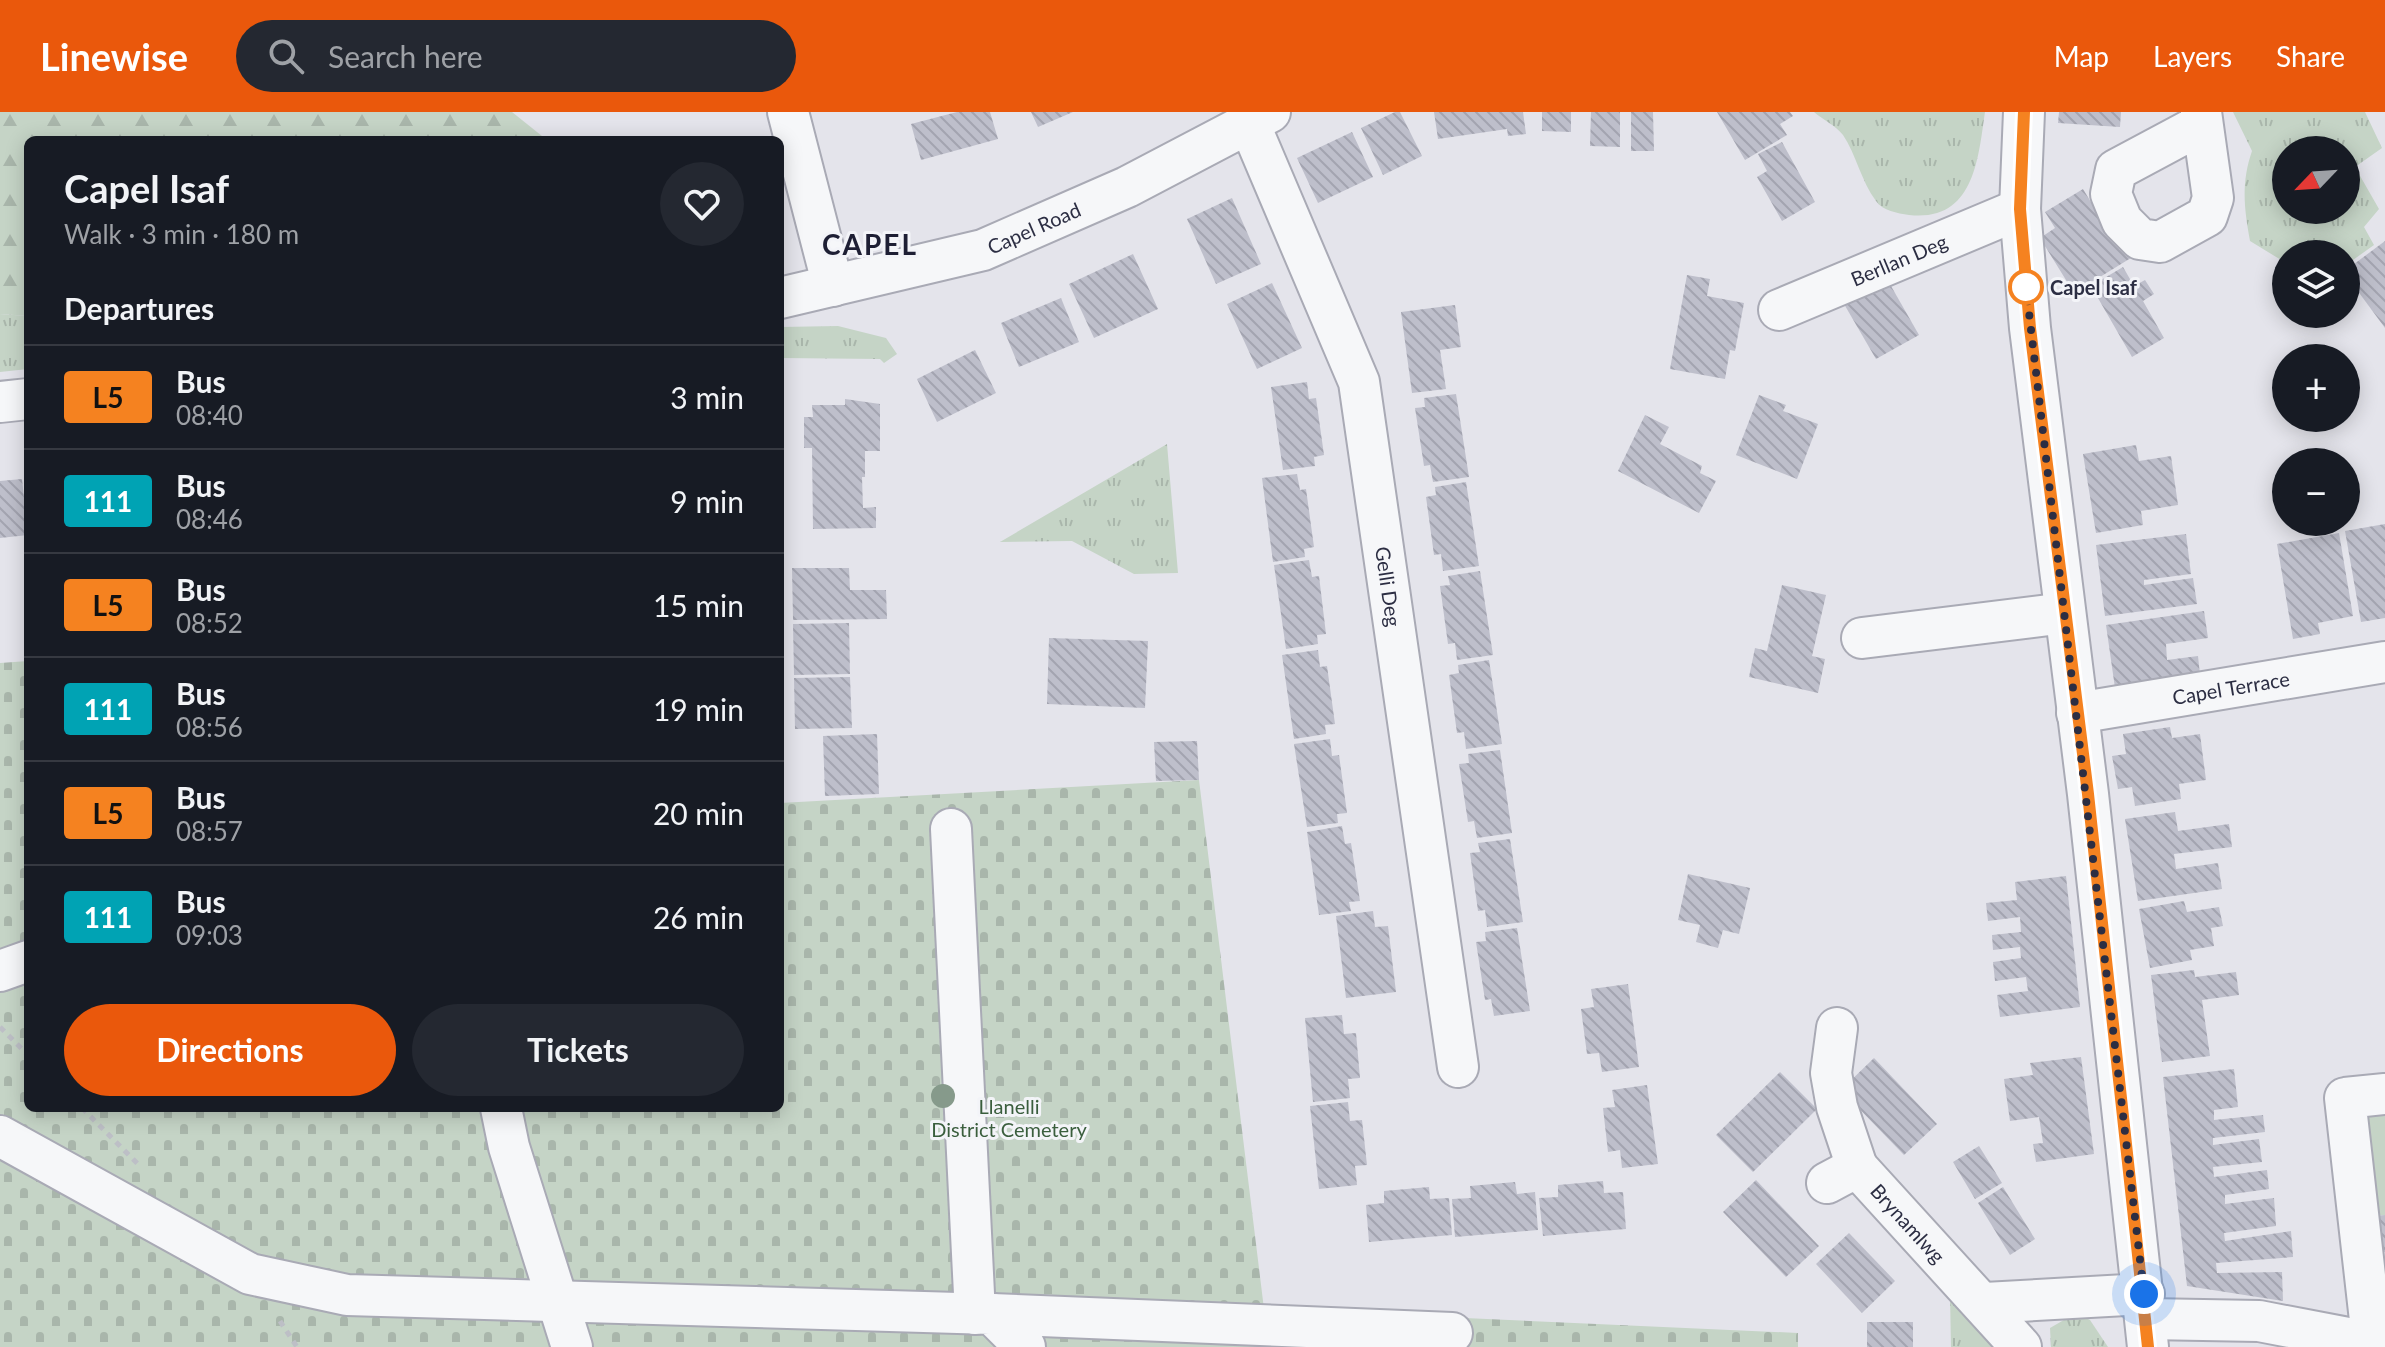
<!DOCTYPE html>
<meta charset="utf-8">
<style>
body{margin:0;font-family:Lato,sans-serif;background:#242831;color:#f1f3f6;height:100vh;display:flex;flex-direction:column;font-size:30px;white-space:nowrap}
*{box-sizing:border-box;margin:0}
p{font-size:26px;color:#9ea1a6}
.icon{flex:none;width:44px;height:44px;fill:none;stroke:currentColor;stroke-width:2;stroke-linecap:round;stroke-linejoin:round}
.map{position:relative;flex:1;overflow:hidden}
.side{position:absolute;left:24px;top:24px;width:760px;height:976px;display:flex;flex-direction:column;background:#171b24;border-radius:12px;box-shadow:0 4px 20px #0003}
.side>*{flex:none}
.badge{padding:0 16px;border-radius:6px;font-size:28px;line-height:52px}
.needle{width:52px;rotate:245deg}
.controls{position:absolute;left:2272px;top:24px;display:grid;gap:16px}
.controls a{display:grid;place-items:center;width:88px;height:88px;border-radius:50%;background:#171b24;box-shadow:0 4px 20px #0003;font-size:40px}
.you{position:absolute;width:40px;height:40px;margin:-20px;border:6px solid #fff;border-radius:50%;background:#1a73e8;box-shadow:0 0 0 12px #1a73e833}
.map>.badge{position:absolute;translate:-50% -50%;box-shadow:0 0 0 4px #fff}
h2{padding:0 40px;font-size:30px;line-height:72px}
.round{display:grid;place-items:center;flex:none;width:84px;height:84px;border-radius:42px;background:#242831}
.summary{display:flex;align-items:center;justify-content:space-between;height:136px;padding:0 40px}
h1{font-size:38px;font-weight:700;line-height:60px}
.cta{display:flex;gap:16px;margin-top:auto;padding:16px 40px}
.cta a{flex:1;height:92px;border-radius:48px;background:#ea580c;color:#fff;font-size:32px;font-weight:700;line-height:92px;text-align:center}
.cta a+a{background:#242831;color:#f1f3f6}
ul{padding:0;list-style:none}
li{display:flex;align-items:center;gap:24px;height:104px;padding:0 40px;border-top:2px solid #363941}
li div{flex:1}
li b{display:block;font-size:30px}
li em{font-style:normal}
li .badge{min-width:88px;font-weight:700;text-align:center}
header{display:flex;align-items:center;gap:48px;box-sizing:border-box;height:112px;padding:0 40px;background:#ea580c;color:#fff}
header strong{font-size:38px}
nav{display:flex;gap:44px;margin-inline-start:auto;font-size:28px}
.search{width:560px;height:72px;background:#242831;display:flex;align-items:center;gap:20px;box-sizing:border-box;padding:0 28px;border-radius:44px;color:#9ea1a6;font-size:30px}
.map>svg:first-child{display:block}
.grass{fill:url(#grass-tufts);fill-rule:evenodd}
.forest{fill:url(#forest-firs)}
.cemetery{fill:url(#cemetery-stones)}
.green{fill:#c5d4c6}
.building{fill:url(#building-back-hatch)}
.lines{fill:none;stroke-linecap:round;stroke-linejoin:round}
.minor-casing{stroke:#a9aab5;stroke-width:44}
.path{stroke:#bdbfc6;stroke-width:5;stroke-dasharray:6 6;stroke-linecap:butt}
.minor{stroke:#f6f7f9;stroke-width:40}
.tree{fill:#869a8b}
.line-casing{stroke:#fff;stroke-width:18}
.line{stroke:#f58220;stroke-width:12}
.walk{stroke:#2c2e43;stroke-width:8;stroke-dasharray:0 14.4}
.stop-dot{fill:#fff;stroke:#f58220;stroke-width:4}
.labels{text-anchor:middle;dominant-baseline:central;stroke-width:6;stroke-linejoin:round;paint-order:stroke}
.street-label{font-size:20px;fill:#2c2e43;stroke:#f3f4f8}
.stop-label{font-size:20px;font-weight:bold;fill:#2c2e43;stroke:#f3f4f8;text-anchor:start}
.park-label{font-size:20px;fill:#3a5e3d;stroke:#f3f4f8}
.district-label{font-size:28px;font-weight:bold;letter-spacing:2px;fill:#1e1f34;stroke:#f3f4f8}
</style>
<header>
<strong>Linewise</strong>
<div class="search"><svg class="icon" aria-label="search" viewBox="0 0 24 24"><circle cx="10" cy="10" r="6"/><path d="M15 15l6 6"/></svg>Search here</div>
<nav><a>Map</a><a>Layers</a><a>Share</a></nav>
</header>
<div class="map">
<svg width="2385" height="1235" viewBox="0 0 2385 1235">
<defs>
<pattern id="grass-tufts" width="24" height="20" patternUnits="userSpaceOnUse" patternTransform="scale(2)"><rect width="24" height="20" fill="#c5d4c6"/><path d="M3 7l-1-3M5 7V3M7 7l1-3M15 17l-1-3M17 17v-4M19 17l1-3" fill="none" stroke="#a9b6ab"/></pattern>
<pattern id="forest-firs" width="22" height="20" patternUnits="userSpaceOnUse" patternTransform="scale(2)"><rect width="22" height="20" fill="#c5d4c6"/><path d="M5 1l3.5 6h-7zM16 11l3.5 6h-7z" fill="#a9b6ab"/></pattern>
<pattern id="cemetery-stones" width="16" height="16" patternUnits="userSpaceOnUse" patternTransform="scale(2)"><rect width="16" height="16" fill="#c5d4c6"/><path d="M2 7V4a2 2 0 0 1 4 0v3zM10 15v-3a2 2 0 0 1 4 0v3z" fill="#a9b6ab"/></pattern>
<pattern id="building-back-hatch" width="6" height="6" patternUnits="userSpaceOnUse" patternTransform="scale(2)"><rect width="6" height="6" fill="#bebfcb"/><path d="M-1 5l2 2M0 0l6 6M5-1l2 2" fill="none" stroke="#a3a4b0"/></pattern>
</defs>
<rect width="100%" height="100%" fill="#e4e4eb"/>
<g class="grass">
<path d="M1814 0H1985C1978 48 1974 110 1909 103 1897 101 1883 99 1876 89 1861 69 1856 42 1843 23 1836 14 1822 7 1814 0Z"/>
<path d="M2233 0H2365L2382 36 2355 55 2379 97 2364 115 2374 133 2353 148 2338 134 2333 142H2286V151L2250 129C2244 96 2241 71 2252 39ZM2346 38V98H2286V38Z"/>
<path d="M0 202 28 204V257L0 260Z"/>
<path d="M838 214 886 226 897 242 884 251 880 247 780 246V215Z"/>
<path d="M1167 332 1178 461 1134 462 1072 429 1000 430Z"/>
<path d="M1950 1183 1995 1235H1951Z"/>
<path d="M2076 1201 2090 1208 2108 1235H2051L2050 1216Z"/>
</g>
<path class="forest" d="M0 0H512L547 28H28V204L0 202Z"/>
<path class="cemetery" d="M28 549V996H780V691L1199 668 1264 1197 1798 1221V1235H0V551Z"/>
<path class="green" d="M2385 998V1103L2376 1104 2365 1000Z"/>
<g class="building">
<path d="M957 0H990L998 27 921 48 911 12Z"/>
<path d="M1031 0H1073L1038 15Z"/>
<path d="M1395 0H1400L1422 44 1383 63 1361 16Z"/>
<path d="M1434 0H1523L1526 22 1508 24 1507 17 1438 27Z"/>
<path d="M1542 0H1571V20L1542 19Z"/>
<path d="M1591 0H1620V35L1590 34Z"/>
<path d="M1631 0H1653L1654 39H1631Z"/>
<path d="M1717 0H1790L1793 4 1780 12 1787 23 1745 48Z"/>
<path d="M2059 0H2121L2120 15 2058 11Z"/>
<path d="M1352 20 1373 65 1318 91 1297 46Z"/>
<path d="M1782 30 1815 90 1782 109 1757 65 1767 59 1758 42Z"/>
<path d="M2083 77 2120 138 2132 130 2139 141 2074 181 2040 126 2055 116 2045 100Z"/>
<path d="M1232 86 1261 152 1216 172 1187 107Z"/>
<path d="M2385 129V216L2346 163V158Z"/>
<path d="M1133 142 1158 197 1094 226 1069 172Z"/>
<path d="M2123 155 2134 174 2145 168 2154 182 2143 189 2164 226 2132 245 2091 174Z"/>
<path d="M1687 163 1710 167 1707 184 1744 191 1735 239 1730 238 1725 267 1670 257Z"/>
<path d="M1887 167 1919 223 1876 247 1844 192Z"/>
<path d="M1272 171 1302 236 1257 257 1227 192Z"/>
<path d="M1061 186 1079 230 1019 255 1001 211Z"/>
<path d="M1455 193 1461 235 1440 238 1446 277 1412 281 1401 200Z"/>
<path d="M975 238 996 281 937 310 917 267Z"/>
<path d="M1307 270 1309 287 1316 286 1324 343 1314 345 1315 354 1283 358 1271 275Z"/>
<path d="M1456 282 1469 365 1433 370 1430 353 1424 354 1415 296 1425 295 1424 286Z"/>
<path d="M1759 283 1786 293 1783 299 1818 312 1797 367 1736 343Z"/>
<path d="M845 287 880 292V339H865V365H862L863 396 876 395V416L813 417 812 336H804V305H813L812 293H845Z"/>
<path d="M1645 303 1669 315 1660 332 1702 354 1700 361 1716 369 1699 401 1618 359Z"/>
<path d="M2136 333 2139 349 2171 344 2178 393 2141 399 2143 413 2096 421 2083 342Z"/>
<path d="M1297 362 1300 378 1306 377 1314 435 1304 437 1305 445 1273 450 1262 366Z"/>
<path d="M22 367 28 423 0 426V369Z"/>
<path d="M1466 370 1479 454 1443 459 1441 442 1434 443 1426 385 1436 383 1435 375Z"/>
<path d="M2385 412V506L2361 510 2345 419Z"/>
<path d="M2339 421 2353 504 2318 511 2320 522 2293 527 2277 432Z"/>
<path d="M2186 422 2191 462 2144 468V473L2193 466 2197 492 2105 504 2096 433Z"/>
<path d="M1309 448 1312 465 1319 464 1326 522 1317 523 1318 532 1286 537 1274 453Z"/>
<path d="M792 456H849L850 478H886L887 507 793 508Z"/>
<path d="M1480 459 1493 543 1457 548 1455 531 1448 532 1440 474 1450 473 1448 464Z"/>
<path d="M1782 473 1826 483 1812 544 1825 547 1818 581 1749 565 1755 536 1767 539Z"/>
<path d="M2204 499 2208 526 2166 532 2167 548 2198 544 2201 572 2116 583 2106 513Z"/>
<path d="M849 511 850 562 794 563 793 512Z"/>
<path d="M1049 526 1148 529 1145 596 1047 592Z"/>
<path d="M1318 538 1320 555 1327 554 1335 612 1325 613 1326 622 1294 627 1282 543Z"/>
<path d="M1489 548 1502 632 1466 637 1464 620 1457 621 1449 563 1459 561 1458 553Z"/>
<path d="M850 565 852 616 795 617 794 566Z"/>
<path d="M2170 615 2172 626 2200 622 2206 668 2179 672 2181 687 2135 694 2132 675 2118 677 2112 644 2126 642 2123 622Z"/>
<path d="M877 622 879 682 825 684 823 624Z"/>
<path d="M1330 627 1332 644 1339 643 1347 701 1337 702 1338 711 1307 715 1294 632Z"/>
<path d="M1197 629 1199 668 1156 669 1154 630Z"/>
<path d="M1500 638 1512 721 1477 726 1474 709 1468 710 1459 652 1469 651 1468 642Z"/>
<path d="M2175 700 2178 719 2229 712 2232 735 2174 742 2176 757 2218 751 2222 777 2138 789 2125 707Z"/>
<path d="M1342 714 1345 732 1351 731 1360 789 1349 790 1351 799 1319 803 1307 720Z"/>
<path d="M1510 727 1523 810 1487 815 1485 798 1478 799 1470 741 1480 740 1478 731Z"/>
<path d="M1688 762 1750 776 1739 822 1723 818 1718 836 1696 830 1700 813 1678 808Z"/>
<path d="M2066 764 2080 895 2000 905 1997 883 2028 879 2026 865 1995 869 1993 850 2021 846 2020 835 1993 838 1992 823 2021 820 2020 805 1988 809 1986 791 2017 788 2015 770Z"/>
<path d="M2184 789 2187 800 2219 795 2223 814 2211 816 2214 834 2190 838 2192 848 2150 856 2139 797Z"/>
<path d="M1373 799 1375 815 1388 814 1396 880 1346 886 1336 804Z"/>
<path d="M1517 816 1530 899 1494 904 1491 887 1485 888 1476 830 1486 829 1485 820Z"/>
<path d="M2194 858 2195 865 2236 860 2239 883 2202 888 2210 944 2162 950 2151 863Z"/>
<path d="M1628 872 1639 955 1602 960 1599 941 1587 942 1581 897 1594 895 1591 877Z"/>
<path d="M1342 903 1344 922 1356 921 1360 966 1348 967 1350 986 1313 990 1305 906Z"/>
<path d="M2081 945 2094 1042 2036 1050 2033 1032 2043 1031 2039 1005 2010 1009 2004 967 2033 963 2030 951Z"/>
<path d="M1874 946 1937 1012 1904 1043 1841 978Z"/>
<path d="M2234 957 2238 995 2214 998V1008L2263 1003 2265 1020 2213 1026V1033L2259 1027 2262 1050 2213 1055 2214 1065 2267 1058 2269 1077 2225 1083V1092L2274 1086 2276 1114 2224 1121 2225 1129 2291 1119 2293 1145 2216 1151 2217 1161 2282 1160 2283 1189 2187 1174 2163 965Z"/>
<path d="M1780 960 1817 997 1753 1060 1716 1023Z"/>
<path d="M1647 973 1658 1052 1622 1056 1620 1038 1608 1040 1603 996 1615 995 1612 978Z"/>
<path d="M1348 990 1350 1009 1362 1008 1367 1053 1355 1054 1357 1073 1319 1077 1310 994Z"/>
<path d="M1979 1034 2002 1071 1975 1087 1953 1050Z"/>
<path d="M1756 1068 1819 1134 1786 1165 1723 1100Z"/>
<path d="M1603 1069 1604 1081 1623 1080 1626 1117 1543 1124 1539 1086 1558 1085V1073Z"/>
<path d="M1515 1070 1517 1082 1535 1080 1538 1118 1455 1125 1452 1087 1471 1086 1470 1074Z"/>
<path d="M1429 1075 1430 1087 1449 1086 1452 1123 1369 1130 1366 1093 1384 1091V1079Z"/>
<path d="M2003 1075 2035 1127 2010 1143 1978 1091Z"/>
<path d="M2385 1103V1140H2380L2376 1104Z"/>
<path d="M1849 1121 1895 1169 1862 1201 1816 1152Z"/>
<rect x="1867" y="1210" width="46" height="25"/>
</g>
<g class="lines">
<g class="minor-casing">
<g id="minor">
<path d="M788 0 833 174"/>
<path d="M2024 0 2020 97 2030 216 2088 682 2148 1235"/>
<path id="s1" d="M1249 11 1359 270 1458 955"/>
<path d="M2200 13 2116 58 2111 82 2122 109 2140 127 2160 130 2207 104 2213 86 2201 0"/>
<path id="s2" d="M780 186 983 138 1127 75 1270 0"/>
<path id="s3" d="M1779 198 2020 97"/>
<path d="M0 290 28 287"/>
<path d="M1862 526 2065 501"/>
<path id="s4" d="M2077 601 2385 550"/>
<path d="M951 717 975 1202"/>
<path d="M0 859 28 849"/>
<path d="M1837 916 1831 961 1837 995 1857 1055"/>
<path d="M501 996 509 1035 572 1235"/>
<path d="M0 1024 250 1162 347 1183 992 1202 1025 1235"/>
<path id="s5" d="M1827 1071 1857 1055 2021 1235"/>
<path d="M1985 1191 2144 1182"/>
<path d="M992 1202 1452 1221"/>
<path d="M2147 1207 2259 1209 2385 1233"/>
<path d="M2373 1235 2345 986 2385 982"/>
</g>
</g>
<g class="path">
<path d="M0 915 28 943"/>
<path d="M82 996 140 1054"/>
<path d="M280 1209 297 1235"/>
</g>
<use href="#minor" class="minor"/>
</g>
<circle class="tree" cx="943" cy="984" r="12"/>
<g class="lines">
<g class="line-casing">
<path id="line" d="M2024 0 2020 97 2030 216 2088 682 2148 1235"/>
</g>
<use href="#line" class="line"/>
<path class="walk" d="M2026 175 2144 1182"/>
</g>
<circle class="stop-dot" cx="2026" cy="175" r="16"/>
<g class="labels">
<g class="street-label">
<text stroke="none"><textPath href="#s2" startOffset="264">Capel Road</textPath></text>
<text stroke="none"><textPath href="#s3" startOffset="130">Berllan Deg</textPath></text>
<text stroke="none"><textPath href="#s1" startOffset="488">Gelli Deg</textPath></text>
<text stroke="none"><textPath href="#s4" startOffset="156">Capel Terrace</textPath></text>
<text stroke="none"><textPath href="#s5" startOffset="110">Brynamlwg</textPath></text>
</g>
<g class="stop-label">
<text x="2050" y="175">Capel Isaf</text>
</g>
<g class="park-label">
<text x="1009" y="994">Llanelli<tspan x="1009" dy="23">District Cemetery</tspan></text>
</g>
<g class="district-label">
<text x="870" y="132">CAPEL</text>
</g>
</g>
</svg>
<div class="controls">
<a><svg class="needle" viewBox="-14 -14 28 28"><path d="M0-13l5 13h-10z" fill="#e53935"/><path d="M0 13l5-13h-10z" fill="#9ea1a6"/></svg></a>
<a><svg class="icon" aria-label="layers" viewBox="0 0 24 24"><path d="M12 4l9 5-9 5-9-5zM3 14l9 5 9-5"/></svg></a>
<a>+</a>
<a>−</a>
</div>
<div class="you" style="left:2144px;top:1182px"></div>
<section class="side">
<div class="summary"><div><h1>Capel Isaf</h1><p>Walk · 3 min · 180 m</p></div><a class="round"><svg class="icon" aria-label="heart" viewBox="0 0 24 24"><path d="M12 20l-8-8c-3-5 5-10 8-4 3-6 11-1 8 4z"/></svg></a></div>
<h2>Departures</h2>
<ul>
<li><span class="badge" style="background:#f58220;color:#111">L5</span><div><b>Bus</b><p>08:40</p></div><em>3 min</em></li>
<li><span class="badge" style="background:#00a3b4;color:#fff">111</span><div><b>Bus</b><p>08:46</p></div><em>9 min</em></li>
<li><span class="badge" style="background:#f58220;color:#111">L5</span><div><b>Bus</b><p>08:52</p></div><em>15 min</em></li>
<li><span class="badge" style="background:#00a3b4;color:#fff">111</span><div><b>Bus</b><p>08:56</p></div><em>19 min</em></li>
<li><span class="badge" style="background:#f58220;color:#111">L5</span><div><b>Bus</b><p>08:57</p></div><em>20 min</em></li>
<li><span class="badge" style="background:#00a3b4;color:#fff">111</span><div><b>Bus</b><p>09:03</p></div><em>26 min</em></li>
</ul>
<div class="cta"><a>Directions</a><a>Tickets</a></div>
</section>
</div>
